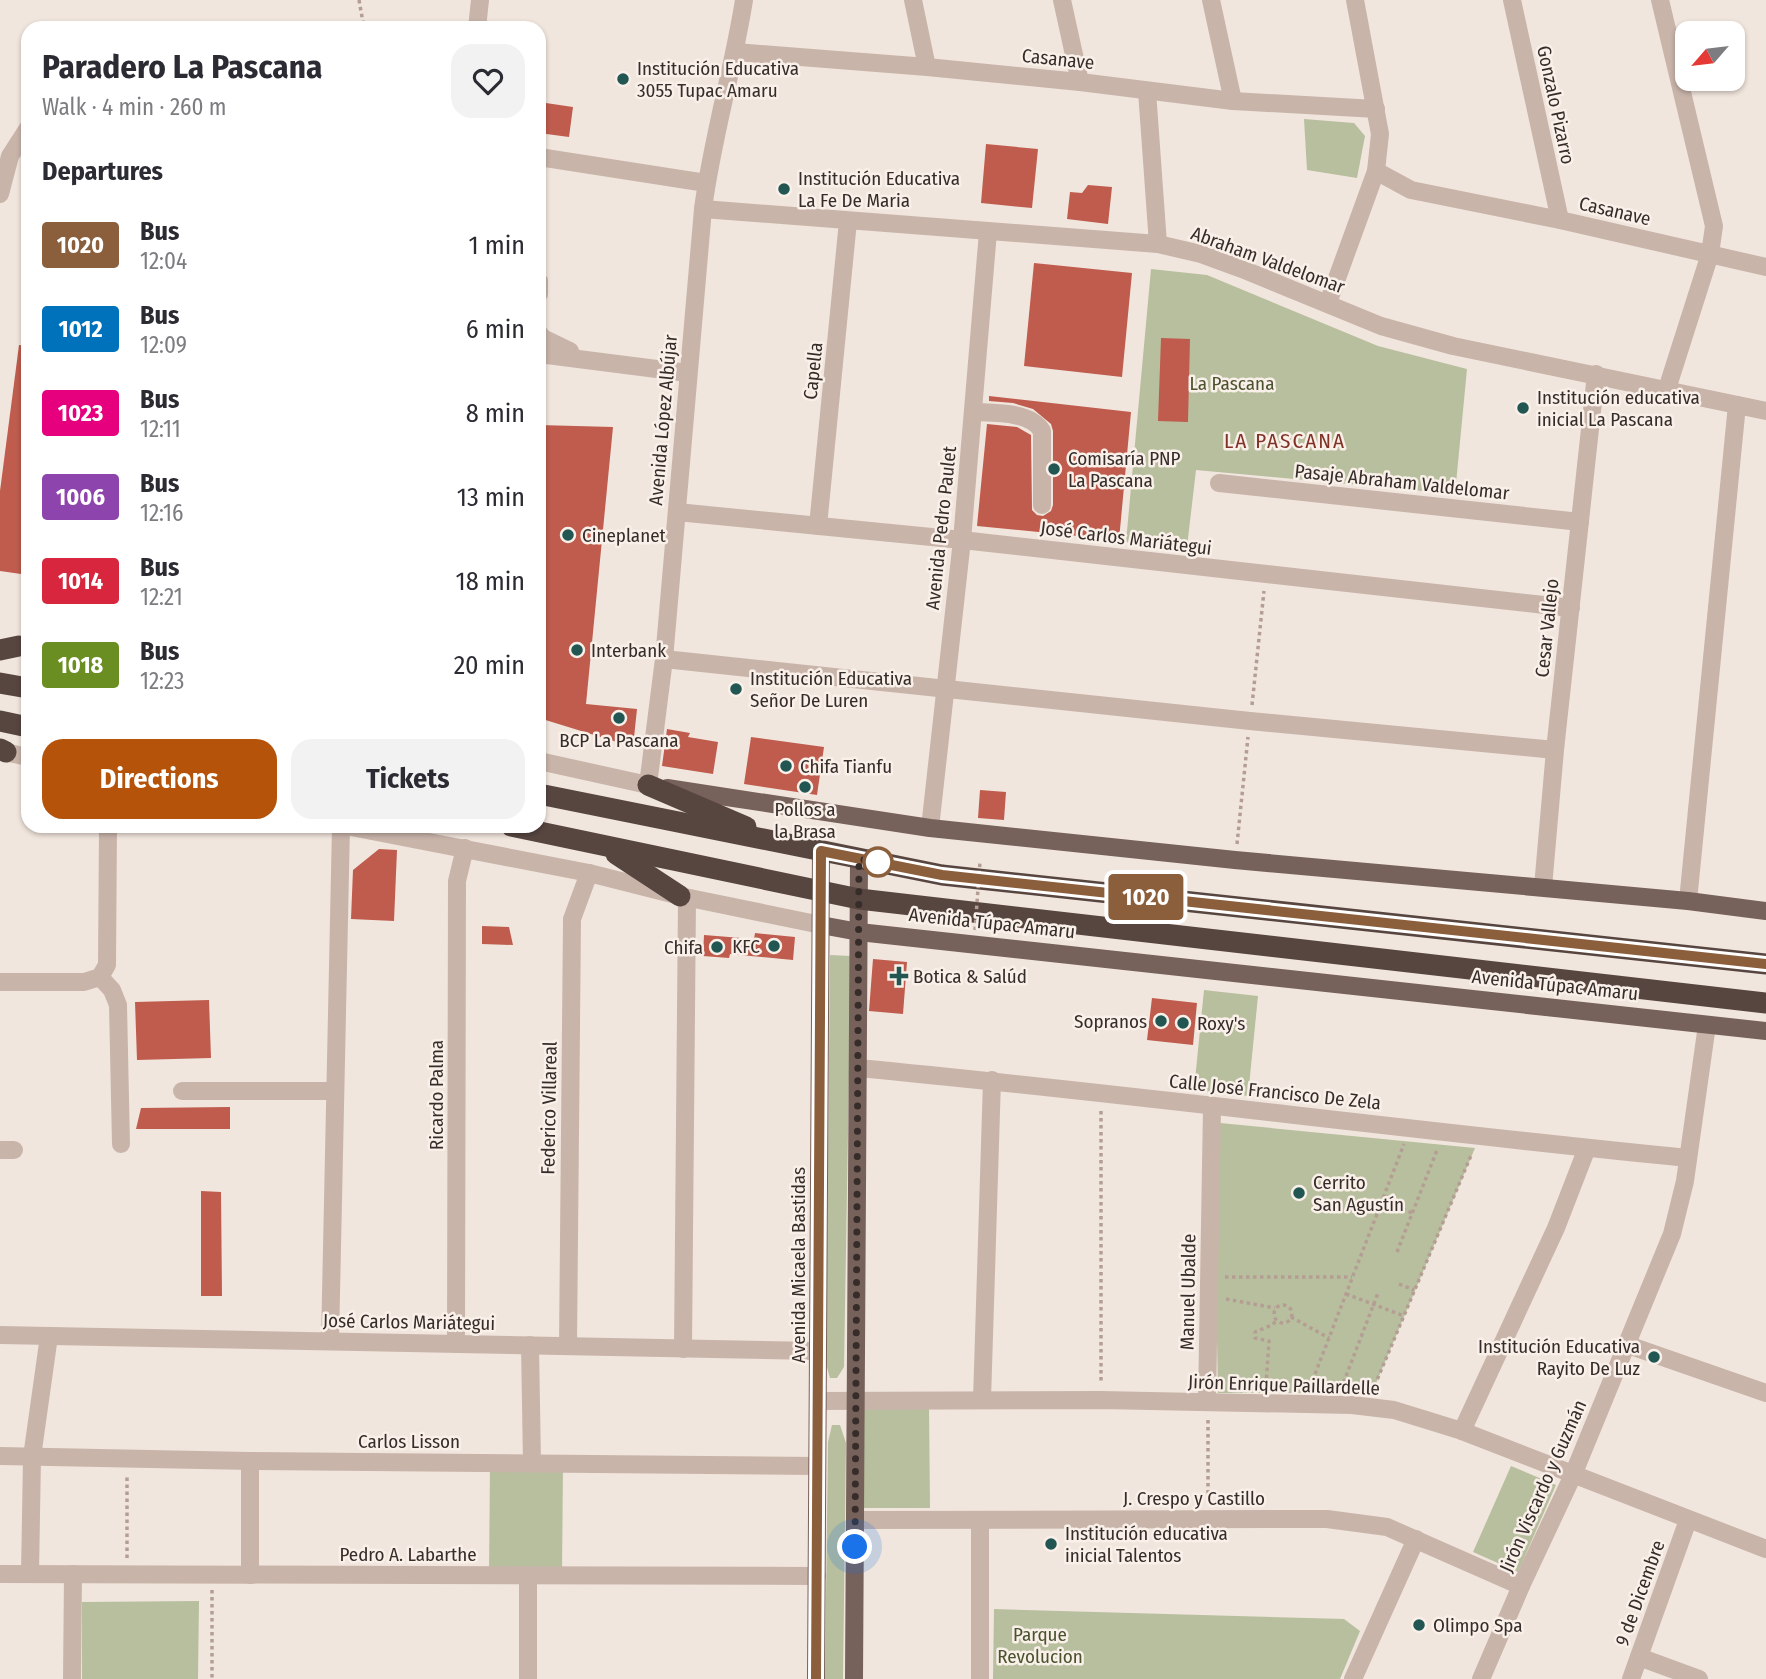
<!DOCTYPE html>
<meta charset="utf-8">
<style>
body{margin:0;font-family:"Fira Sans Condensed",sans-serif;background:#f2f2f3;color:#2b2b33;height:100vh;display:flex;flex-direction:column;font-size:26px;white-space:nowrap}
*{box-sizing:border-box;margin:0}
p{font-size:23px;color:#7c7c81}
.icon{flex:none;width:38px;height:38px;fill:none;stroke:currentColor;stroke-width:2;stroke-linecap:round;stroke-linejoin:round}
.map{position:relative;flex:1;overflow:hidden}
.sheet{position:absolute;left:21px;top:21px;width:525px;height:812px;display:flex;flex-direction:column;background:#fff;border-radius:21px;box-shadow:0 2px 5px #0004}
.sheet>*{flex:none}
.badge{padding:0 14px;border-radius:5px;font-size:24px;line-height:46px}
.needle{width:46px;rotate:242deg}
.tools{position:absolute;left:1675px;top:21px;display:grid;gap:14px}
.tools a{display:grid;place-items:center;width:70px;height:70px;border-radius:14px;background:#fff;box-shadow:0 2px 5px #0004;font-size:35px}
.you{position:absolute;width:35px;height:35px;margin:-18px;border:5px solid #fff;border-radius:50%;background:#1a73e8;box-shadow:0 0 0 10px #1a73e833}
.map>.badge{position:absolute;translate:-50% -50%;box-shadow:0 0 0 4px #fff}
h2{padding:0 21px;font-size:26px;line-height:63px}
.round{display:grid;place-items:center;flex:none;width:74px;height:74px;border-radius:21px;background:#f2f2f3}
.head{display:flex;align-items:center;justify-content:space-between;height:119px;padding:0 21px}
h1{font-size:33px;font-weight:700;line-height:52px}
.button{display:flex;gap:14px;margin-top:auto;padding:14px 21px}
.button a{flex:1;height:80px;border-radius:21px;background:#b45309;color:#fff;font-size:28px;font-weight:700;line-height:80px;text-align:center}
.button a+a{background:#f2f2f3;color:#2b2b33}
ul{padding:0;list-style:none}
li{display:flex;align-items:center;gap:21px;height:84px;padding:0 21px}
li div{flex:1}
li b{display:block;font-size:26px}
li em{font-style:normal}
li .badge{min-width:77px;font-weight:700;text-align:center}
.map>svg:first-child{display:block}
.green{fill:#b8bf9e}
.building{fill:#bf5c4d}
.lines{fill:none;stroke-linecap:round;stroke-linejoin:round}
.path{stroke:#b49e94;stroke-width:3.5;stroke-dasharray:3.5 3.5;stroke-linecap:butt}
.minor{stroke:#c9b4aa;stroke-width:18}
.major{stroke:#77615b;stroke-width:18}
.highway{stroke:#574540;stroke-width:21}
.path-bridge{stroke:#b49e94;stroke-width:3.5;stroke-dasharray:3.5 3.5;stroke-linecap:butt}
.line-casing{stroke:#fff;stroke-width:16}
.line{stroke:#8b5e3c;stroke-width:10}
.walk{stroke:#362c29;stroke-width:7;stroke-dasharray:0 12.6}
.poi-dot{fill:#215653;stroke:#f9f0e9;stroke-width:2.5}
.stop-dot{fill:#fff;stroke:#8b5e3c;stroke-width:3.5}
.labels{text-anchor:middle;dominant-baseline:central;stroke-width:5;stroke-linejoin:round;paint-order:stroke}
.street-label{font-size:19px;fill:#362c29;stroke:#f9f0e9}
.poi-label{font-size:19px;fill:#362c29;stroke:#f9f0e9;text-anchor:start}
.park-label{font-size:19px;fill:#4a532e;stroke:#f9f0e9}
.neighbourhood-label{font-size:21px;letter-spacing:2px;fill:#813226;stroke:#f9f0e9}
</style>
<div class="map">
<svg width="1766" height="1679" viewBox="0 0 1766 1679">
<rect width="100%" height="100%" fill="#f1e6dd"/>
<g class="green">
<path d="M1304 119 1354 123 1365 136 1357 178 1307 170Z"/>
<path d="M1151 269 1207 275 1378 346 1467 369 1455 494 1196 470 1187 547 1126 542Z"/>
<path d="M830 955 851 956 844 1367 837 1378H830L826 1364Z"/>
<path d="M1204 990 1258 996 1248 1096 1194 1090Z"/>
<path d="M1220 1123 1475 1148 1372 1393H1218L1213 1127Z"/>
<path d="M858 1407H929L930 1508H859Z"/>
<path d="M832 1425H840L846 1443 843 1679H825L828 1442Z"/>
<path d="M490 1463 563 1464 562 1575H489Z"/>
<path d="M1511 1466 1556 1485 1518 1572 1473 1552Z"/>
<path d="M199 1601 198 1679H82V1602Z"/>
<path d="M994 1609 1344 1619 1360 1631 1340 1679H993Z"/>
</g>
<g class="building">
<path d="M539 102 573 107 569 137 539 133Z"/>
<path d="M986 144 1038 149 1032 208 981 203Z"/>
<path d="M1088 185 1112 187 1108 224 1067 219 1070 192 1082 193Z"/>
<path d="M1034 263 1132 273 1122 377 1024 366Z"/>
<path d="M1161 338 1190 339 1188 422 1158 421Z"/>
<path d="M19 345 28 346V575L0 571V491Z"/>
<path d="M989 396 1131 412 1119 540 977 526 987 424 1017 427 1031 435 1032 510 1037 515 1043 516 1051 511 1053 505V431L1051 424 1033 409 1013 403 989 401Z"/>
<path d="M539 425 613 427 586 704 637 709 633 747 539 718Z"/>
<path d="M667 729 690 733 688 737 718 742 713 774 662 766Z"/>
<path d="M751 737 824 747 817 795 744 784Z"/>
<path d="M980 790 1006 792 1004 820 978 818Z"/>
<path d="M379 849 397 850 394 921 351 919 353 870Z"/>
<path d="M482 926 509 927 513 945 482 944Z"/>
<path d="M755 933 795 937 793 960 730 954 729 958 703 956 704 935 754 939Z"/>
<path d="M873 959 907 962 903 1014 869 1011Z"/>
<path d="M1152 998 1197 1003 1193 1045 1147 1040Z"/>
<path d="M209 1000 211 1058 137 1060 135 1002Z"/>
<path d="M230 1107V1129H136L141 1108Z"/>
<path d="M201 1191 221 1192 222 1296H201Z"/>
</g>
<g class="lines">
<g class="path">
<path d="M359 0 364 28"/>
<path d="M1252 705 1264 591"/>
<path d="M1237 844 1248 737"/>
<path d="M1101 1111V1384"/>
<path d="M1383 1200 1412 1213"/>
<path d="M1397 1252 1437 1150"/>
<path d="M1225 1277H1352"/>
<path d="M1399 1284 1414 1290"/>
<path d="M1346 1294 1404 1316"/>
<path d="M1226 1299 1275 1308"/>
<circle cx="1283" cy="1314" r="9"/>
<path d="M1291 1317 1329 1338"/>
<path d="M1266 1385 1269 1341 1255 1338V1332L1272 1325 1277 1320"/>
<path d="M1310 1387 1404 1144"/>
<path d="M1341 1389 1378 1293"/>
<path d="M1372 1392 1472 1153"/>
<path d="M1208 1420V1503"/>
<path d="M127 1558V1475"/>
<path d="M212 1590V1679"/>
</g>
<g class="minor">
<path d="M913 0 927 67"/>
<path d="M1062 0 1080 82"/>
<path d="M1211 0 1233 101"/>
<path d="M1512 0 1560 220"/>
<path d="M1660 0 1714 226 1710 254 1667 389"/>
<path d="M477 28 480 0"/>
<path d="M736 52 927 67 1080 82 1233 101 1376 109"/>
<path d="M1147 91 1158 244"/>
<path d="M539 157 706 183"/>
<path d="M1376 171 1411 190 1560 220 1766 267"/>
<path d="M0 194 10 156 28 128"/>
<path d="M703 209 1158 244 1201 254 1242 269 1381 326 1453 346 1766 411"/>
<path d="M539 281V294"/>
<path d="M1328 303 1376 171 1380 134 1355 0"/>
<path d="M539 333 543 338 570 351"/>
<path d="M539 354 688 373"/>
<path d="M973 412C994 413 1030 411 1042 431V505"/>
<path d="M1219 483 1580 522"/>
<path d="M677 512 962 540 1571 608"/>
<path d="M818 526 848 221"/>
<path d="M664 659 1250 721 1555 750"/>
<path d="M0 751 28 757"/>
<path d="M539 761 648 785 664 659 703 209C712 139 733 70 744 0"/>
<path d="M346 826 589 873 680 896 821 925"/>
<path d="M930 828 962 540 988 232"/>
<path d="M1543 887 1555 750 1596 374"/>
<path d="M1688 901 1737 405"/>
<path d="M100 977 112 990 118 1005 121 1144"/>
<path d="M0 982H84L100 977 107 965 108 826"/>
<path d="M858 1068C1135 1094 1411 1131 1688 1158"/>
<path d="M182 1091H335"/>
<path d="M0 1150H14"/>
<path d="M0 1335 818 1351"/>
<path d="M330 1341 341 826"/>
<path d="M456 1344 457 881 465 848"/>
<path d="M530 1345 532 1463"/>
<path d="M1628 1345 1766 1393"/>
<path d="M568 1346 572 919 589 873"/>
<path d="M683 1349 687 898"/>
<path d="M982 1400 992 1080"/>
<path d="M818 1401 1101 1400 1352 1405 1394 1410 1462 1431 1766 1549"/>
<path d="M1207 1402 1212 1107"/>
<path d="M1462 1431 1556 1228 1587 1148"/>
<path d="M0 1456 250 1461 817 1466"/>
<path d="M855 1520 1327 1519 1387 1527 1521 1586"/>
<path d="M980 1520V1679"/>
<path d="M0 1574 817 1576"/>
<path d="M30 1574 32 1457 49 1336"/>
<path d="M250 1575V1461"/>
<path d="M528 1575V1679"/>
<path d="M1639 1657 1699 1679"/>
<path d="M72 1679 73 1574"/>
<path d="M1353 1679 1416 1539"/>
<path d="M1481 1679 1521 1586 1573 1475 1672 1234 1685 1181 1707 1025"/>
<path d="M1631 1679 1688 1520"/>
</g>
<g class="major">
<path d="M667 788 930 828 1235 860 1688 901 1766 911"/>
<path d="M821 925 859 932 1766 1031"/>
<path d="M816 1679 821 851"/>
<path d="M854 1679 859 859"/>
</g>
<g class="highway">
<path d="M0 650 19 646"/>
<path d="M0 683 28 688"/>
<path d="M0 721 28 727"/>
<path d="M0 749 6 752"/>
<path d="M648 785 746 827"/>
<path d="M539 794 942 875 1766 964"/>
<path d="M511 826 859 899 1766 1003"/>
<path d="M616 854 680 896"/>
</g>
<path class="path-bridge" d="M975 930 980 862"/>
</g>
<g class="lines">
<g class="line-casing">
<path id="line" d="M816 1679 821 851 942 875 1766 964"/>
</g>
<use href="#line" class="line"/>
<path class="walk" d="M855 1547 859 859 878 862"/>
</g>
<g class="poi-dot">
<circle cx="623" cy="79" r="7"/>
<circle cx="784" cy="189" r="7"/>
<circle cx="1523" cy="408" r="7"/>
<circle cx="1054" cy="469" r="7"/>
<circle cx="568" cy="535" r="7"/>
<circle cx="577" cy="650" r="7"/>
<circle cx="736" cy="689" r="7"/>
<circle cx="619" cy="718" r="7"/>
<circle cx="786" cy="766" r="7"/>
<circle cx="805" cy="787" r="7"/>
<circle cx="774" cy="946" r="7"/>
<circle cx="717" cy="947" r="7"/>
<path d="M895.5 965.5h7v7h7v7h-7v7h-7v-7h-7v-7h7z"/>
<circle cx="1161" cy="1021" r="7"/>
<circle cx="1183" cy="1023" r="7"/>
<circle cx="1299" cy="1193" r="7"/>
<circle cx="1654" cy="1357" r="7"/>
<circle cx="1051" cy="1544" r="7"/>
<circle cx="1419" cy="1625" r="7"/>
</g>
<circle class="stop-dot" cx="878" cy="862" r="14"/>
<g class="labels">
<g class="street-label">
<text transform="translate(1058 59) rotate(6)">Casanave</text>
<text transform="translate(1556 105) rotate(78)">Gonzalo Pizarro</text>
<text transform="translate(1615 211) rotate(13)">Casanave</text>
<text transform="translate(1268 260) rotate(20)">Abraham Valdelomar</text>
<text transform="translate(813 371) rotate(-84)">Capella</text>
<text transform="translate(663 420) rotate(-85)">Avenida López Albújar</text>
<text transform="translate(1402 482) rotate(6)">Pasaje Abraham Valdelomar</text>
<text transform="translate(941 528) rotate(-84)">Avenida Pedro Paulet</text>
<text transform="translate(1126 538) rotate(7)">José Carlos Mariátegui</text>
<text transform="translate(1547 628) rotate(-84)">Cesar Vallejo</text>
<text transform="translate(992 923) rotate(6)">Avenida Túpac Amaru</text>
<text transform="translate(1555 985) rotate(6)">Avenida Túpac Amaru</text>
<text transform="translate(1275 1092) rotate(6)">Calle José Francisco De Zela</text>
<text transform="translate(436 1095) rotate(-90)">Ricardo Palma</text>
<text transform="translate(549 1108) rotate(-89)">Federico Villareal</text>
<text transform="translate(798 1265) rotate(-90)">Avenida Micaela Bastidas</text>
<text transform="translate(1188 1292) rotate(-89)">Manuel Ubalde</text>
<text transform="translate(409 1322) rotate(1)">José Carlos Mariátegui</text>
<text transform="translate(1284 1385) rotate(2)">Jirón Enrique Paillardelle</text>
<text x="409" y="1441">Carlos Lisson</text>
<text transform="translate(1543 1486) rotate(-66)">Jirón Viscardo y Guzmán</text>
<text x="1194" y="1498">J. Crespo y Castillo</text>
<text x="408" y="1554">Pedro A. Labarthe</text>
<text transform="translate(1640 1593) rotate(-70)">9 de Dicembre</text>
</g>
<g class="poi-label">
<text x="637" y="68">Institución Educativa<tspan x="637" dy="22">3055 Tupac Amaru</tspan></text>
<text x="798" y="178">Institución Educativa<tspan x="798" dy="22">La Fe De Maria</tspan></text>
<text x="1537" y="397">Institución educativa<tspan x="1537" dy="22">inicial La Pascana</tspan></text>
<text x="1068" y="458">Comisaría PNP<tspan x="1068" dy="22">La Pascana</tspan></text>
<text x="582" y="535">Cineplanet</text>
<text x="591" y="650">Interbank</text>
<text x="750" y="678">Institución Educativa<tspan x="750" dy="22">Señor De Luren</tspan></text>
<text x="619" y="740" text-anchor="middle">BCP La Pascana</text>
<text x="800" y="766">Chifa Tianfu</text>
<text x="805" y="809" text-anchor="middle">Pollos a<tspan x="805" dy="22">la Brasa</tspan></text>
<text x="760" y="946" text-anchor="end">KFC</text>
<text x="703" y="947" text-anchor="end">Chifa</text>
<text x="913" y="976">Botica &amp; Salúd</text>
<text x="1147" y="1021" text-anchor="end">Sopranos</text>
<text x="1197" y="1023">Roxy's</text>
<text x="1313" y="1182">Cerrito<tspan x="1313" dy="22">San Agustín</tspan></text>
<text x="1640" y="1346" text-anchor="end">Institución Educativa<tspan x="1640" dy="22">Rayito De Luz</tspan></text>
<text x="1065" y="1533">Institución educativa<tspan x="1065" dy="22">inicial Talentos</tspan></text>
<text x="1433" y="1625">Olimpo Spa</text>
</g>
<g class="park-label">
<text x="1232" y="383">La Pascana</text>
<text x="1040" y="1634">Parque<tspan x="1040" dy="22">Revolucion</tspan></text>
</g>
<g class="neighbourhood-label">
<text x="1285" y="441">LA PASCANA</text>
</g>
</g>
</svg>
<div class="tools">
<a><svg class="needle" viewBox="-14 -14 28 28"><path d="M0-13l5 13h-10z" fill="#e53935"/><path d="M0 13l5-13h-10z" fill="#7c7c81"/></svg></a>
</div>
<div class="you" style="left:855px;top:1547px"></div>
<b class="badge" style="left:1146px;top:897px;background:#8b5e3c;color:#fff">1020</b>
<section class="sheet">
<div class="head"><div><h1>Paradero La Pascana</h1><p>Walk · 4 min · 260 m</p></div><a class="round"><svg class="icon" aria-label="heart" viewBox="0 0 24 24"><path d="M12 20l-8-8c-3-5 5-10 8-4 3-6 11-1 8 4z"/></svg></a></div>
<h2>Departures</h2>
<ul>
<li><span class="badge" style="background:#8b5e3c;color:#fff">1020</span><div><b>Bus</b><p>12:04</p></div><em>1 min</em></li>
<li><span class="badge" style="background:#0072bc;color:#fff">1012</span><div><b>Bus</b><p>12:09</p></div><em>6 min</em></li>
<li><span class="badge" style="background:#e6007e;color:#fff">1023</span><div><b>Bus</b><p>12:11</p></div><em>8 min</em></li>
<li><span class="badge" style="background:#8e44ad;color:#fff">1006</span><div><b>Bus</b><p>12:16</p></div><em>13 min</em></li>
<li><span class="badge" style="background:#d7263d;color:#fff">1014</span><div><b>Bus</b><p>12:21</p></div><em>18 min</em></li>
<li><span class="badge" style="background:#6b8e23;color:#fff">1018</span><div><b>Bus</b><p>12:23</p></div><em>20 min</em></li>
</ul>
<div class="button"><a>Directions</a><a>Tickets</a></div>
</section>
</div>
